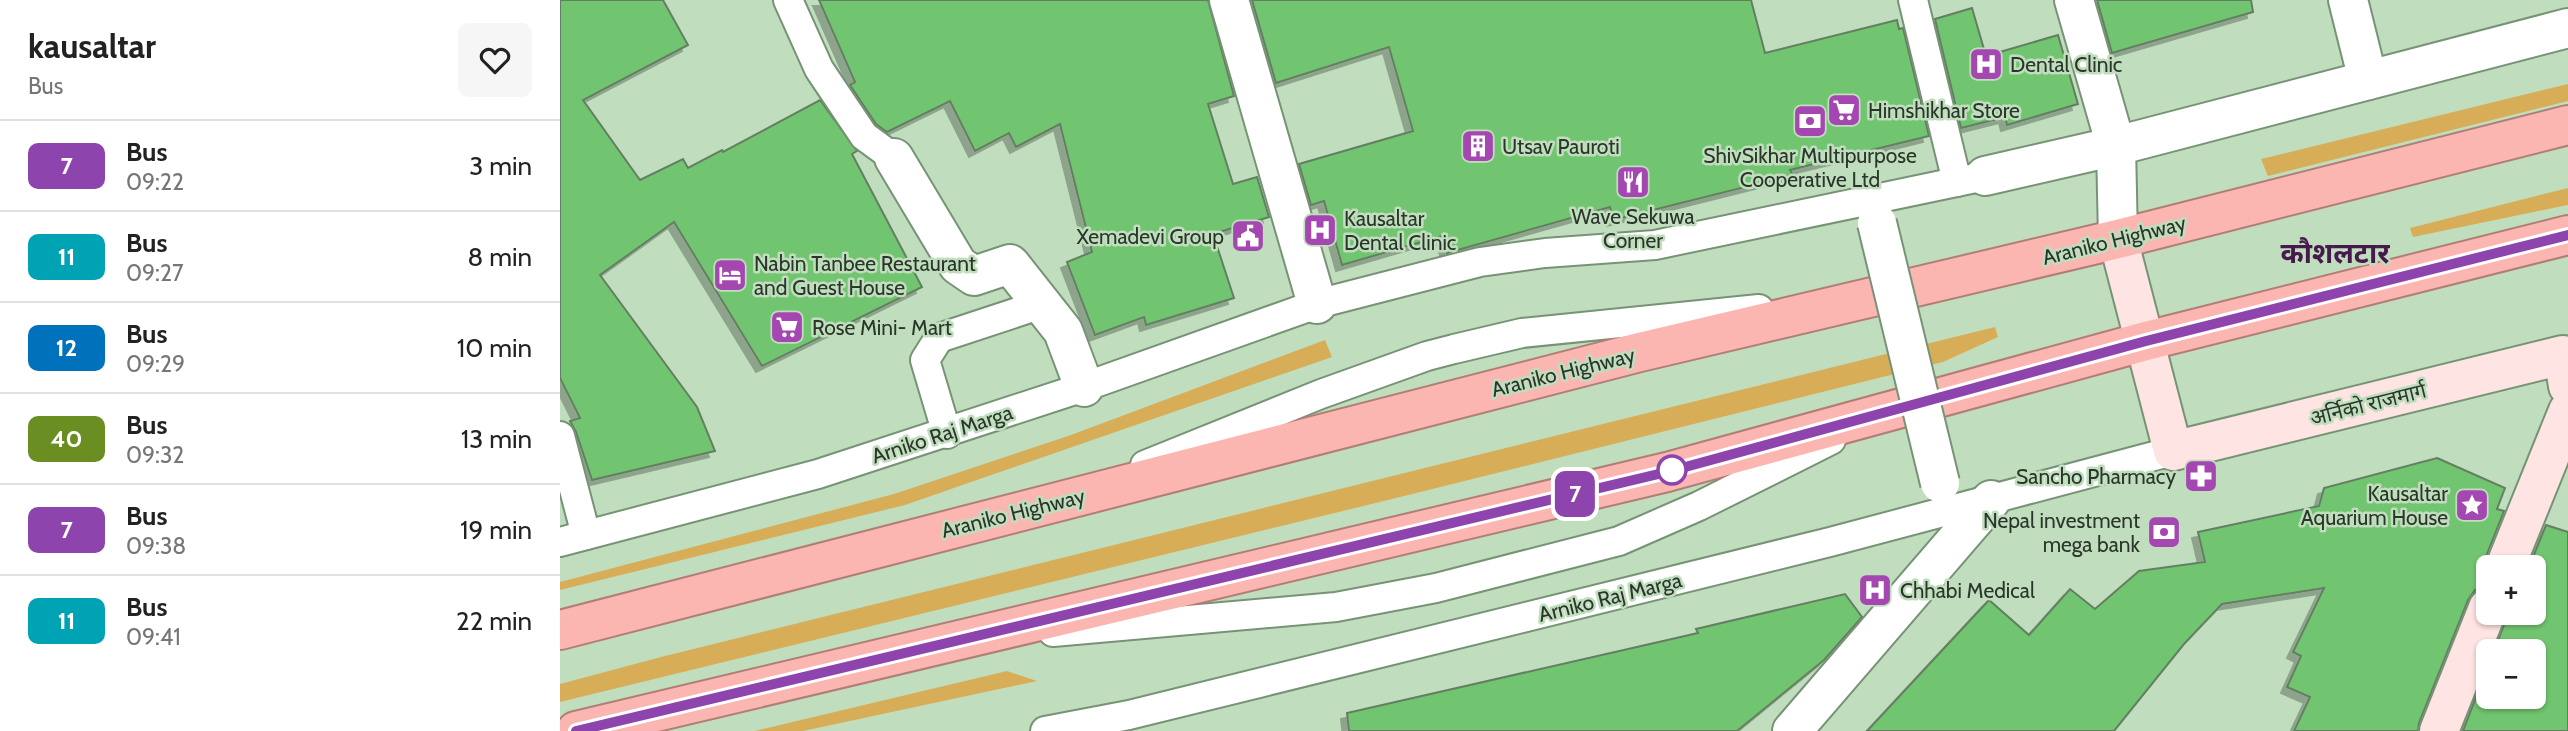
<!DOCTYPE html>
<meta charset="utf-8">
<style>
body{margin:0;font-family:Cabin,"Noto Sans Devanagari",sans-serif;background:#f6f6f6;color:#222;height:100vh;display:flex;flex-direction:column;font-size:26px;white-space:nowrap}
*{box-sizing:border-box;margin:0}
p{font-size:23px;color:#767676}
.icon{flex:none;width:38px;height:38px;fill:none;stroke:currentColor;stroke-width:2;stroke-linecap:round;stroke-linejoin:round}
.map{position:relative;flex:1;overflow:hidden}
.details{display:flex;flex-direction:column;background:#fff;width:560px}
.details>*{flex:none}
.badge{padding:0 14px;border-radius:10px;font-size:24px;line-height:46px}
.buttons{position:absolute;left:1916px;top:555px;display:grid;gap:14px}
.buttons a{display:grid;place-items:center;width:70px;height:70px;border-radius:10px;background:#fff;box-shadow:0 2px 5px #0004;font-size:35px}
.map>.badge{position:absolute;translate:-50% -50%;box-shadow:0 0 0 4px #fff}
.round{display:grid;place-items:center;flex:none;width:74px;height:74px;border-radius:10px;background:#f6f6f6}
.overview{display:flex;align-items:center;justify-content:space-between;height:119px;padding:0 28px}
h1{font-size:33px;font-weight:700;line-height:52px}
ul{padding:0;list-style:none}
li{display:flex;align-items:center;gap:21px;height:91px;padding:0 28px;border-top:2px solid #e0e0e0}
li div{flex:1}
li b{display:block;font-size:26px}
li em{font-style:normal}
li .badge{min-width:77px;font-weight:700;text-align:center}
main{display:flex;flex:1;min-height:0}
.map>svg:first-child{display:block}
.green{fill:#d8ad57}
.building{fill:#72c56f;stroke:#647f62;stroke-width:2;filter:url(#shadow)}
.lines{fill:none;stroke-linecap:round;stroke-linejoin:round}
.service-casing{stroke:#779376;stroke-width:32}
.minor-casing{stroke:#779376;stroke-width:42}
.secondary-casing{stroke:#779376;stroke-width:42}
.trunk-casing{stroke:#b17e76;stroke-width:42}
.service{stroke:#fff;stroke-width:28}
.minor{stroke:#fff;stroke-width:38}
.secondary{stroke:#fee4e2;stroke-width:38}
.trunk{stroke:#fbb6b2;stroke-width:38}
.pedestrian-bridge-casing{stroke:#779376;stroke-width:42;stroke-linecap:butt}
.pedestrian-bridge{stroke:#fff;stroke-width:38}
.line-casing{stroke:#fff;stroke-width:16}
.line{stroke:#8e44ad;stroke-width:10}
.stop-dot{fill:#fff;stroke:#8e44ad;stroke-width:3.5}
.labels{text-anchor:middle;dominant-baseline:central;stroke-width:5;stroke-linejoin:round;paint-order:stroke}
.poi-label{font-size:21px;fill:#2a3629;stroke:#c0debe;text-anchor:start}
.street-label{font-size:21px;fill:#2a3629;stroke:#c0debe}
.district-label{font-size:28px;font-weight:bold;fill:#471a4d;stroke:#c0debe}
</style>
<main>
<section class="details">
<div class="overview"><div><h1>kausaltar</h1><p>Bus</p></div><a class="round"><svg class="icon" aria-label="heart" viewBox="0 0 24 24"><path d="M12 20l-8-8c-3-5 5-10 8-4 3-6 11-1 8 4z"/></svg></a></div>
<ul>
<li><span class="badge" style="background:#8e44ad;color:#fff">7</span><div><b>Bus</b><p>09:22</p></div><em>3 min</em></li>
<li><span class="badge" style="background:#00a3b4;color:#fff">11</span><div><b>Bus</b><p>09:27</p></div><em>8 min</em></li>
<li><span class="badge" style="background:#0072bc;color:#fff">12</span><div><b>Bus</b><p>09:29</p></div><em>10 min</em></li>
<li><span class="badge" style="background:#6b8e23;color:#fff">40</span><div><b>Bus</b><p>09:32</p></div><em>13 min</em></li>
<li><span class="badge" style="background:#8e44ad;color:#fff">7</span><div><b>Bus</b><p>09:38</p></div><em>19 min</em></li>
<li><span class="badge" style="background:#00a3b4;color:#fff">11</span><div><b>Bus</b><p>09:41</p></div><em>22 min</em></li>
</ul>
</section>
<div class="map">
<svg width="2008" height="731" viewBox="0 0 2008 731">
<defs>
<filter id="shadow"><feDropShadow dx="-6" dy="6" stdDeviation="0" flood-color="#0004"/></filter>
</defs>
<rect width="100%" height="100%" fill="#c0debe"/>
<g class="green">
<path d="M2008 84V101L1708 176 1701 159Z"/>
<path d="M2008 188V205L1853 237 1850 228Z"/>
<path d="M1435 327 1438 337 1383 362 824 501 0 702V684L101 657Z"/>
<path d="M765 340 772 357 345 505 0 590V582L334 494 511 435Z"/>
<path d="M447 671 477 681 243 731H195Z"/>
</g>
<g class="building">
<path d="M0 0H103L128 45 23 100 80 180 123 159 128 168 162 150 163 152 260 100 297 151 292 154 362 287 202 366 114 222 40 275 137 407 155 451 32 480 16 432 10 421 20 418 0 378Z"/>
<path d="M259 0H648L674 96 648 104 673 184 697 177 709 217 653 234 674 298 586 325 584 317 535 335 507 262 532 252 500 124 456 147 449 133 415 151 390 101 327 132 316 124 290 85 295 82Z"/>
<path d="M692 0H1191L1205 53 1337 20 1339 29 1343 28 1369 136 1230 170 1233 175 1053 220 1050 207 887 253 882 236 782 265 764 201 751 205 739 164 853 131 829 47 716 83Z"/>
<path d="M1537 0H1691L1693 12 1552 53Z"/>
<path d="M1412 8 1426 56 1498 35 1518 104 1447 125 1445 117 1401 128 1375 19Z"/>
<path d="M1877 458 1945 488 1937 509 1944 511 1925 559 1924 571 1928 587 1915 590 1908 600 1859 723 1858 731H1734L1750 697 1727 687 1741 656 1733 652 1764 588 1662 604 1624 644 1554 731H1307L1429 600 1469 635 1510 589 1535 609 1579 571 1645 562 1638 532 1759 506 1764 488Z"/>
<path d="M1986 525 2008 532V731H1903L1928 666V696H1974V651H1934L1949 612H1974V567H1969Z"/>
<path d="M1285 594 1302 617 1264 660 1177 731H789L787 713 1138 633 1136 629Z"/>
</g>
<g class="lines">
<g class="service-casing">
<g id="service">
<path d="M228 0 259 69 304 136 334 158"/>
<path d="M1353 0 1397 182"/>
<path d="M387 434 365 360 379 338 482 304"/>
<path d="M0 436 26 535"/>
<path d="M585 465 761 394 867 356 894 349 962 333 1199 309"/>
<path d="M0 542 258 474 524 387 757 304 920 262 985 253 1095 245 1425 176"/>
<path d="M493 632 776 607 876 588 1059 541 1139 506 1271 440"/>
<path d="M485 731 569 715 1270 542 1613 451"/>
</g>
</g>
<g class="minor-casing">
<g id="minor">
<path d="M669 0 757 304"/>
<path d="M1514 0 1556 146 1558 239"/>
<path d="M1788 0 1808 80"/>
<path d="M334 158 398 265 414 276 450 264 503 331 524 387"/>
<path d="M1425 176 1556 146 2008 28"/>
<path d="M1232 731 1431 500"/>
</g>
</g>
<g class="secondary-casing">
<g id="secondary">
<path d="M1558 239 1613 451 2003 355 2008 386"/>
<path d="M1945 567 2008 411"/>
<path d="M1879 731 1928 608"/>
</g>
</g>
<g class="trunk-casing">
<g id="trunk">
<path d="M0 630 1080 352 1558 239 2008 125"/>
<path d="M16 731 1107 472 1586 341 2008 235"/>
</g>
</g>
<use href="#service" class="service"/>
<use href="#minor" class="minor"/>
<use href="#secondary" class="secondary"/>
<use href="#trunk" class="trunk"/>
<g class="pedestrian-bridge-casing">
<path id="pedestrian-bridge" d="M1317 223 1380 483"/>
</g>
<use href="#pedestrian-bridge" class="pedestrian-bridge"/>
</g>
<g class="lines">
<g class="line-casing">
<path id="line" d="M16 731 1107 472 1586 341 2008 235"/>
</g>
<use href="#line" class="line"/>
</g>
<defs>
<g id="hospital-square" transform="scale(1.75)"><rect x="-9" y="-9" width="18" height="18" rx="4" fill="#a547b0" stroke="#c0debe"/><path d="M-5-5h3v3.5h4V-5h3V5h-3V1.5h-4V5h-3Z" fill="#fff"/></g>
<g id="supermarket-square" transform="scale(1.75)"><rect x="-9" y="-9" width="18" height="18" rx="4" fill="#a547b0" stroke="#c0debe"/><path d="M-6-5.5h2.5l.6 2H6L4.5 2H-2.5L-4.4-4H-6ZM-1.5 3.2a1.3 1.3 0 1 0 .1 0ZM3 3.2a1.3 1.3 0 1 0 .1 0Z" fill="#fff"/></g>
<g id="bank-square" transform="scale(1.75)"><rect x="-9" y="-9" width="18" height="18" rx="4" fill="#a547b0" stroke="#c0debe"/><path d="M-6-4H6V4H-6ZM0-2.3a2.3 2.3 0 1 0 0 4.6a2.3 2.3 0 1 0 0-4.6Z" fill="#fff"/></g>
<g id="building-square" transform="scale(1.75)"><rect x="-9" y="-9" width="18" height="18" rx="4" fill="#a547b0" stroke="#c0debe"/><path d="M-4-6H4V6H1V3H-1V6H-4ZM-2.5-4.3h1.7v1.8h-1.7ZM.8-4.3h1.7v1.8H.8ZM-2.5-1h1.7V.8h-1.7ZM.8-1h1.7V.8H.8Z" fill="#fff"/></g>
<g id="restaurant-square" transform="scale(1.75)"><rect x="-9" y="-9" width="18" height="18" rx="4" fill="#a547b0" stroke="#c0debe"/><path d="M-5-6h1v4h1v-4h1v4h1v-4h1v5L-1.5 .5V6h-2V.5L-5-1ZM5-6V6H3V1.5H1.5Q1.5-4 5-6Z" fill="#fff"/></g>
<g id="civic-square" transform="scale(1.75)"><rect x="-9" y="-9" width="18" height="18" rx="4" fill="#a547b0" stroke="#c0debe"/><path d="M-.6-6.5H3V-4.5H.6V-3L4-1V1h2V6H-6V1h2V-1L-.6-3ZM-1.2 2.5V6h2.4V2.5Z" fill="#fff"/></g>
<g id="hotel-square" transform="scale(1.75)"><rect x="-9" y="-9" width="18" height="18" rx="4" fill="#a547b0" stroke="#c0debe"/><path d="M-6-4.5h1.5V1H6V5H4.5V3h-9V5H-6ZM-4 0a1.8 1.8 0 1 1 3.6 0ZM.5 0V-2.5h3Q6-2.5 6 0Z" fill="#fff"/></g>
<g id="pharmacy-square" transform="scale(1.75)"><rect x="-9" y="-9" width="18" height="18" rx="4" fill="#a547b0" stroke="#c0debe"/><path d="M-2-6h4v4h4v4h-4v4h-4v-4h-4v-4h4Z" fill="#fff"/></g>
<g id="sight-square" transform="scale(1.75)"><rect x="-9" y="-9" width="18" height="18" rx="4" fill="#a547b0" stroke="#c0debe"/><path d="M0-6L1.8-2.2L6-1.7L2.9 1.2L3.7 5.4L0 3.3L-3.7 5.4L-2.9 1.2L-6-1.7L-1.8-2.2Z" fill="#fff"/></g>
</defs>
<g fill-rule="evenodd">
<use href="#hospital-square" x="1426" y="64"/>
<use href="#supermarket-square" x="1284" y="110"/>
<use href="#bank-square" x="1250" y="121"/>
<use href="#building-square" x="918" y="146"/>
<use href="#restaurant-square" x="1073" y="182"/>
<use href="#hospital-square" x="760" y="230"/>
<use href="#civic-square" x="688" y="236"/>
<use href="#hotel-square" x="170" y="275"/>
<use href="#supermarket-square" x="227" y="327"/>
<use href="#pharmacy-square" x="1641" y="476"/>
<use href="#sight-square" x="1912" y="505"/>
<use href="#bank-square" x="1604" y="532"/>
<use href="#hospital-square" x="1315" y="590"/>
</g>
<circle class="stop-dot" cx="1112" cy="470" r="14"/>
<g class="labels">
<g class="poi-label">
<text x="1450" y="64">Dental Clinic</text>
<text x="1308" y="110">Himshikhar Store</text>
<text x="942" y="146">Utsav Pauroti</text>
<text x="1250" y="155" text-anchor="middle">ShivSikhar Multipurpose<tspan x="1250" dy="24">Cooperative Ltd</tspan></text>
<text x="1073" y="216" text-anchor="middle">Wave Sekuwa<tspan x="1073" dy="24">Corner</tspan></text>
<text x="784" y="218">Kausaltar<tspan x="784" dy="24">Dental Clinic</tspan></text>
<text x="664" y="236" text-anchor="end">Xemadevi Group</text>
<text x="194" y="263">Nabin Tanbee Restaurant<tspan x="194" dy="24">and Guest House</tspan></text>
<text x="252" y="327">Rose Mini- Mart</text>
<text x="1616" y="476" text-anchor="end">Sancho Pharmacy</text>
<text x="1888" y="493" text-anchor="end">Kausaltar<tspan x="1888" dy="24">Aquarium House</tspan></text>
<text x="1580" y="520" text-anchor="end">Nepal investment<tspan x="1580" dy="24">mega bank</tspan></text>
<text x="1340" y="590">Chhabi Medical</text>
</g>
<g class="street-label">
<text transform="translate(1554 240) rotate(-14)">Araniko Highway</text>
<text transform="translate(1003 372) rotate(-14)">Araniko Highway</text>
<text transform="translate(1808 404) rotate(-14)">अर्निको राजमार्ग</text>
<text transform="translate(382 434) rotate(-18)">Arniko Raj Marga</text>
<text transform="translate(453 513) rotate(-14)">Araniko Highway</text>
<text transform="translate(1050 597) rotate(-14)">Arniko Raj Marga</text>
</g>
<g class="district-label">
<text x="1775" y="253">कौशलटार</text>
</g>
</g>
</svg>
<div class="buttons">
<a>+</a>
<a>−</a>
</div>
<b class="badge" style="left:1015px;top:494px;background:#8e44ad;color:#fff">7</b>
</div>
</main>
